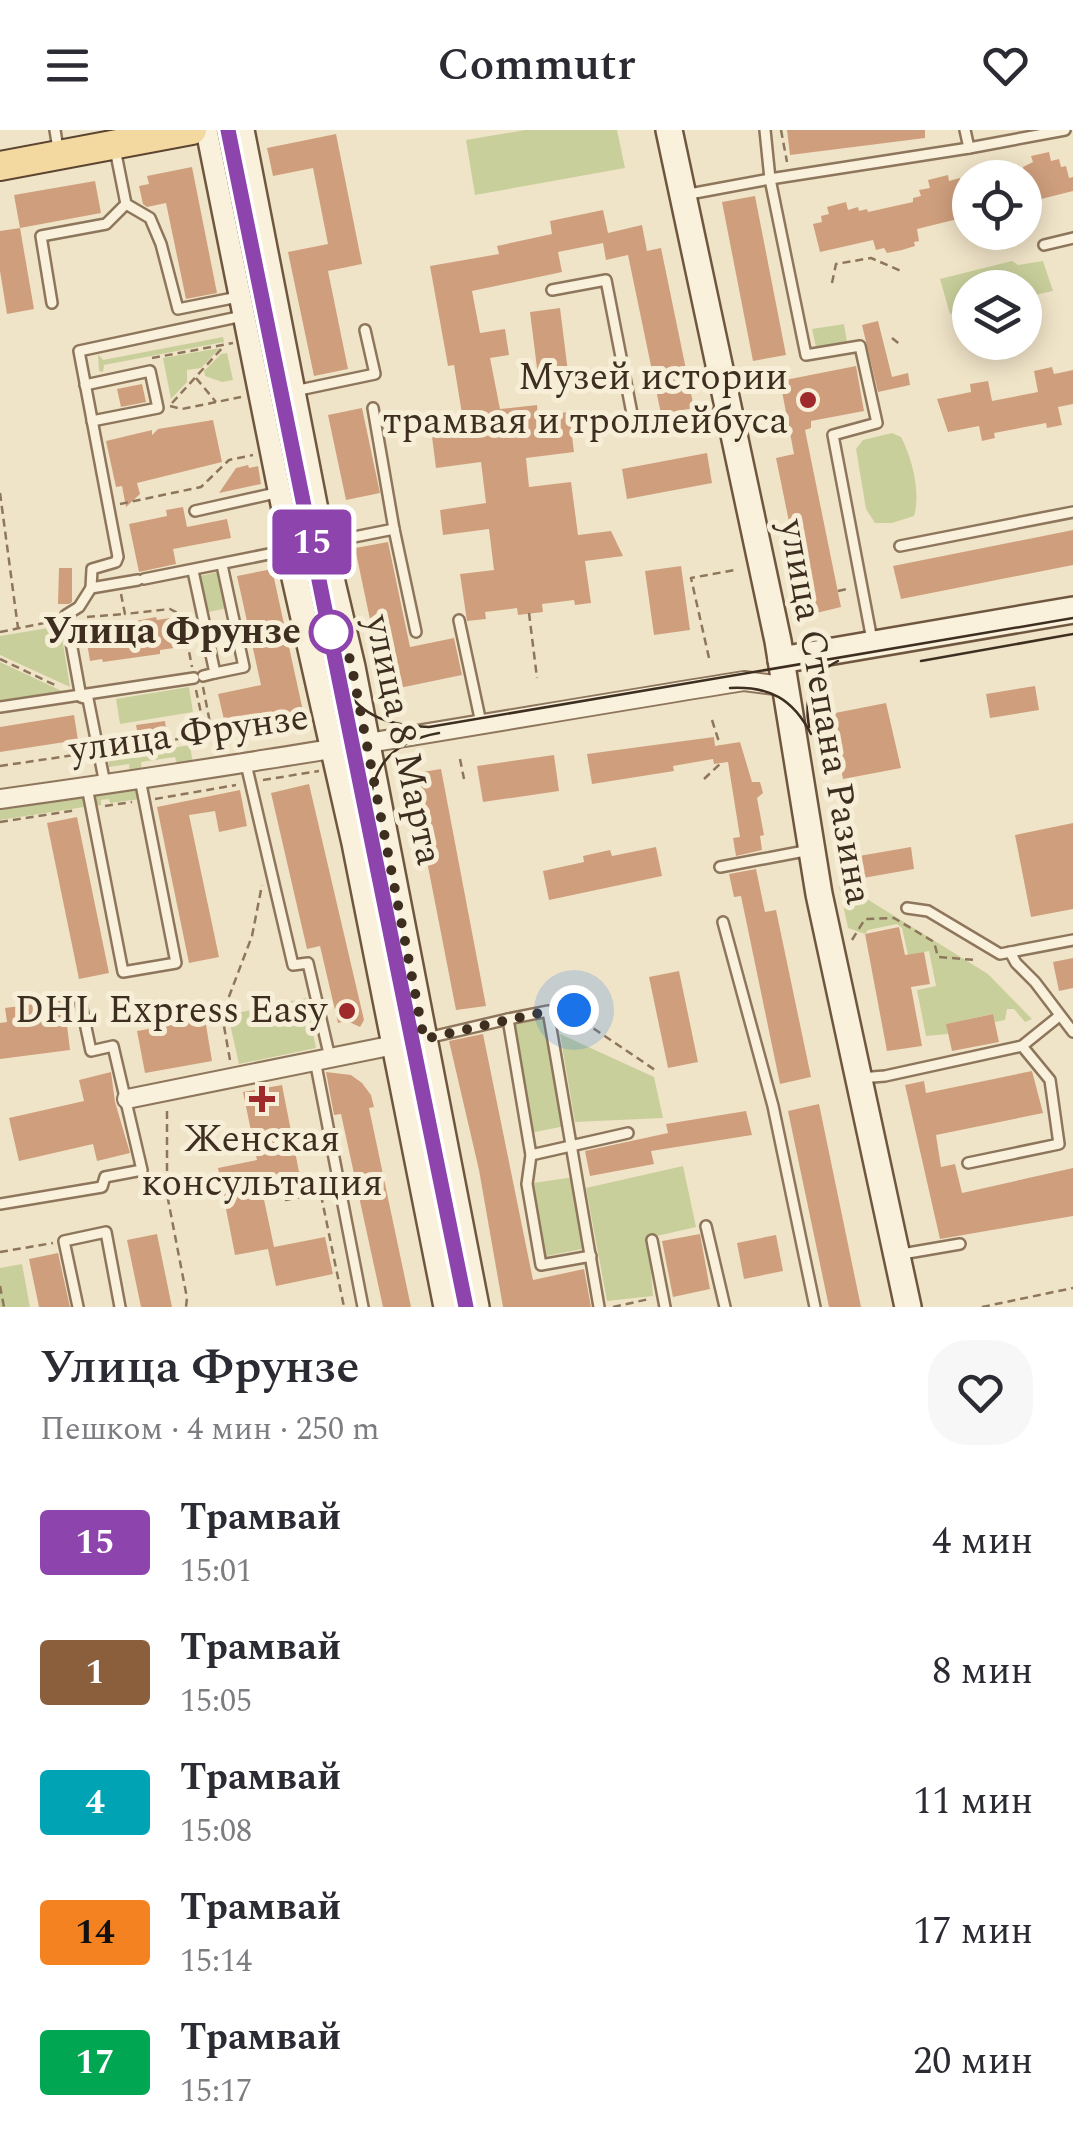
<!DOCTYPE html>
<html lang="ru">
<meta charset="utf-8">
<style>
body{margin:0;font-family:Spectral,serif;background:#f7f7f7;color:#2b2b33;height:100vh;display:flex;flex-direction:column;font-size:38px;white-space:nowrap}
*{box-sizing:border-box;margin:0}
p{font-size:32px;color:#7c7c81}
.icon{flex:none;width:55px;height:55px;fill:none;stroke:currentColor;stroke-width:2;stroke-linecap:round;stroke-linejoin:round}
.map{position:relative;height:1177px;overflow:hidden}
.side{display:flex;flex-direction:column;background:#fff;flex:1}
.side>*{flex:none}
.badge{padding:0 20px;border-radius:8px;font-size:35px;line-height:65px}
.controls{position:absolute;left:952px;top:30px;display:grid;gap:20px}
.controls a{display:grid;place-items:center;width:90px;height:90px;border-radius:50%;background:#fff;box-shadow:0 5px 25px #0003;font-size:50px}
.you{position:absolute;width:50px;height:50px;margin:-25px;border:8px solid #fff;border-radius:50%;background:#1a73e8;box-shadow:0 0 0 15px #1a73e833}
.map>.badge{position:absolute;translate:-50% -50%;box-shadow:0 0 0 5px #fff}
.round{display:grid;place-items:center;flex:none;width:105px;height:105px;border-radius:40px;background:#f7f7f7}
.headline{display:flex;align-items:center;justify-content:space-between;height:170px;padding:0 40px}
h1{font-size:48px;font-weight:600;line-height:75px}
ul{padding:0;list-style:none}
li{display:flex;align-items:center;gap:30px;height:130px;padding:0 40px}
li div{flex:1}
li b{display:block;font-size:38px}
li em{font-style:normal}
li .badge{min-width:110px;font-weight:700;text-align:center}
header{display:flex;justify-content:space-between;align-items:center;height:130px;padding:0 40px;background:#fff;font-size:45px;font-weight:600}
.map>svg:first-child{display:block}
.green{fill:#c9cf9b}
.building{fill:#cf9f7d}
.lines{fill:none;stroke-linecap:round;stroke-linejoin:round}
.lane-casing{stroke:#8d765c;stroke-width:14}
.street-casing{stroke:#8d765c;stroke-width:22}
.secondary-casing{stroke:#6f573f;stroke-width:30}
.primary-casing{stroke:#5b4430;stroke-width:32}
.path{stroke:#8d765c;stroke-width:2.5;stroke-dasharray:8 5;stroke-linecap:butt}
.lane{stroke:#faf1dc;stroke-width:9}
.street{stroke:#faf1dc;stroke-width:18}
.secondary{stroke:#faf1dc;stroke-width:25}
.primary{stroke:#f3d9a0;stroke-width:28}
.tram{stroke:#3d2e20;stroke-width:2.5}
.line-casing{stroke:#fff;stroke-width:22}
.line{stroke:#8e44ad;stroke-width:15}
.walk{stroke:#3d2e20;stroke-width:10;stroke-dasharray:0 18}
.poi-dot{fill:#9e2a2b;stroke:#f7eed8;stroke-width:4}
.stop-dot{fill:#fff;stroke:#8e44ad;stroke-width:5}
.labels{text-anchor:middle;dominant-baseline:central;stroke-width:10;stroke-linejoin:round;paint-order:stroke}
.poi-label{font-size:38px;fill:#3d2e20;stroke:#f7eed8;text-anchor:end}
.stop-label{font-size:38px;font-weight:bold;fill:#3d2e20;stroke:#f7eed8;text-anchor:end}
.street-label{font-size:38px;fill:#3d2e20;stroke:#f7eed8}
</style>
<header><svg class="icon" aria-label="menu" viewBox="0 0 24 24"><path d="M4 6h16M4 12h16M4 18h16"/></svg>Commutr<svg class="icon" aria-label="heart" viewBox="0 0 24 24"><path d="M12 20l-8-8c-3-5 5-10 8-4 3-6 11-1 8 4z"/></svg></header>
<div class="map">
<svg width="1073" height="1177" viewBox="0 0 1073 1177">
<rect width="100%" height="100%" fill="#f0e4c8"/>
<g class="green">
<path d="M525 0H617L625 38 475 65 466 10Z"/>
<path d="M1012 131 1018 135 1043 131 1053 161 1025 167V158H970V180L950 184 940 149Z"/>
<path d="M844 194 847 212 816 217 812 199Z"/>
<path d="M223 207 224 212 104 235 103 242 99 241 98 224 103 230Z"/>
<path d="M220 218 201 238 187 240V252L171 269 163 228Z"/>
<path d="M227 223 233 250 222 252 205 246 204 241 221 224Z"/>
<path d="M892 303 901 307C912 328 921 363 914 386L892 393H875L866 379 856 319 863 310Z"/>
<path d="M218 442 227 478 209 482 200 446Z"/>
<path d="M54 497 61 501 70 557 0 525V506Z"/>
<path d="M0 532 64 562 0 570Z"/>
<path d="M189 557 193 582 120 594 116 569Z"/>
<path d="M190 615 193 635 178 637 175 627 141 632 142 643 130 644 129 634 109 637 108 628Z"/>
<path d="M138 658 140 669 110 673 109 669 101 670V675L95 676 93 665Z"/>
<path d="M82 666 84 677 0 690V679Z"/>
<path d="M839 756H846L988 844 1032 889 1025 892 1014 879H1007L1005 890 995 892 992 884 947 894 948 904 926 906 917 860 936 856 929 821 908 825 902 798 897 794 868 800 865 804 848 798Z"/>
<path d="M306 868 316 918 239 934 228 885Z"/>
<path d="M546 884 565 996 530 1003 511 891Z"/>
<path d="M560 904 654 947 663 988 575 992Z"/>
<path d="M683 1036 696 1097 648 1108 653 1166 607 1171 586 1058Z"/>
<path d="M574 1047 587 1118 542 1127 527 1054Z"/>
<path d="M22 1134 30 1177H0V1138Z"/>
</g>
<g class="building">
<path d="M787 0H925V8L790 25Z"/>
<path d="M336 4 362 134 328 141 348 239 314 246 288 122 328 114 313 38 273 46 267 18Z"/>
<path d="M1049 22 1051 31 1059 29 1061 37 1066 36 1069 48 1073 47V61L1025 73 1023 37 1033 32 1031 26Z"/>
<path d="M192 37 217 163 186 169 166 73 147 77 143 74 139 56 149 54 147 46Z"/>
<path d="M948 45 949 51 960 48 961 53 970 51V86L917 99 919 111 914 112 915 116 902 120 887 123 884 118 876 120 873 110 820 122 813 94 822 92 821 86 829 84 827 77 846 72 848 80 858 77 859 81 867 79 868 82 913 72V68L921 66 919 60 930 58 928 50Z"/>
<path d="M95 51 101 83 20 98 14 65Z"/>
<path d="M755 66 786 225 753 231 722 72Z"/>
<path d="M603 80 608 103 642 95 647 121 661 118 694 278 661 284 628 125 606 130 603 113 558 122 562 142 472 161 480 203 505 199 509 225 490 228 500 279 537 275 538 286 569 282 574 322 526 328 529 357 571 352 578 405 611 401 623 426 585 431 591 473 575 475 574 470 542 474 543 482 518 485 517 478 485 482 486 489 467 491 460 444 494 440 489 399 443 405 440 380 486 373 481 332 436 338 431 299 457 295 456 285 462 284 454 235 448 236 430 136 499 124 497 116 552 104 550 91Z"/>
<path d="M20 98 34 179 7 184 0 141V101Z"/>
<path d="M560 178 568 242 538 246 530 182Z"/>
<path d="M878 191 892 247 908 243 910 255 878 262 862 195Z"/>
<path d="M856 236 864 281 811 291V298L805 300 841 477 808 485 776 328 794 324 780 251Z"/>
<path d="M1052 237 1054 244 1073 240V274L1058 277 1062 295 1047 298 1046 293 994 303 995 308 982 311 979 296 948 302 937 269 971 262 970 254 988 251 992 271 1038 262 1034 241Z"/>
<path d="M142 254 146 272 121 277 117 259Z"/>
<path d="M362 278 380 363 346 370 328 285Z"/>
<path d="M213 290 222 332 137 353 140 364 126 377 122 356 116 357 106 311 152 300V305L158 299Z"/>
<path d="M707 323 712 353 627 369 622 339Z"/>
<path d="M248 335 249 338 258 336 261 354 219 363 236 338Z"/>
<path d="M183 377 187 397 227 389 231 408 173 419 176 434 139 442 129 394 167 386 166 380Z"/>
<path d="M1073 400V435L901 469 893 436Z"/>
<path d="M388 412 410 517 454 508 462 545 385 561 355 418Z"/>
<path d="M681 436 690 500 654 505 645 441Z"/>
<path d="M59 438H72V472L69 474H58Z"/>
<path d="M272 439 303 581 226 598 218 564 261 555 237 446Z"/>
<path d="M156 487 157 490 170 488 174 518 160 520V524L103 532 102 529 90 531 85 501Z"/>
<path d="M1035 556 1039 580 990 588 986 564Z"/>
<path d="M886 573 901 638 843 649 837 618 822 621 818 604 833 601 830 584Z"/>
<path d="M74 585 78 610 0 622V597Z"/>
<path d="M165 591 167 607 139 611 136 595Z"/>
<path d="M714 607 715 616 740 612 752 652H760L763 663 757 668 764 705 760 706 762 720 736 726 733 708 740 707 728 632 714 634 713 629 673 636 674 641 592 654 587 624Z"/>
<path d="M554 625 559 661 483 672 477 636Z"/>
<path d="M441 639 486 876 456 880 410 644Z"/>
<path d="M309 654 364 890 360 897 347 891 338 893 320 816 307 819 271 663Z"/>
<path d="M240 660 247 696 219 702 215 681 189 685 219 827 189 833 157 677Z"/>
<path d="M77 687 109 843 79 849 47 693Z"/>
<path d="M1073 693V779L1031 787 1015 705Z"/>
<path d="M656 717 662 746 549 770 543 741 584 732 583 726 610 720 612 726Z"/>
<path d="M911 717 914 739 863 748 859 726Z"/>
<path d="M756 739 765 782 776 780 811 947 780 954 741 766 734 767 729 744Z"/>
<path d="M899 797 905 825 924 822 930 854 911 857 922 916 887 921 865 804Z"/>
<path d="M1073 828V858L1059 861 1053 832Z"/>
<path d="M679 841 698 932 668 938 649 847Z"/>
<path d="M64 870 70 920 0 929V893L7 892 5 878Z"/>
<path d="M993 884 999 912 952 921 946 894Z"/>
<path d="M205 889 212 931 145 943 137 901Z"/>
<path d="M483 904 533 1150 584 1139 591 1177H503L479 1040 449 911Z"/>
<path d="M1032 941 1043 983 936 1005 941 1037 955 1034 962 1063 1073 1038V1086L940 1109 905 955 924 951 926 963Z"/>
<path d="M111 942 115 972 130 1023 97 1031 93 1014 19 1031 9 988 84 971 79 950Z"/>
<path d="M326 942 351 945 362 953 371 965 374 977 369 978 411 1177H383L341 984 334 985Z"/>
<path d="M282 955 301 1052 262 1060 274 1117 325 1107 333 1144 276 1156 268 1119 235 1125 218 1038 257 1030 243 962Z"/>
<path d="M819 974 861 1177H829L788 981Z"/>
<path d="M746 981 752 1005 651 1021 654 1034 590 1046 585 1021 668 1003 666 994Z"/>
<path d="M157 1104 172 1177H141L127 1110Z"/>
<path d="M700 1104 710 1159 673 1167 662 1111Z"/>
<path d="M776 1105 783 1141 744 1149 737 1113Z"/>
<path d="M58 1123 70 1177H39L29 1129Z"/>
</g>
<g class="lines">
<g class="lane-casing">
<g id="lane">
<path d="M55 0 58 19"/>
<path d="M765 0 770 49 969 18 965 0"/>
<path d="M969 18 1065 0"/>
<path d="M115 19 126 74"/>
<path d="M684 65 770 49 806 225 860 216 877 293 833 305 872 510"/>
<path d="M1044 115 1073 108"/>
<path d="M552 160 606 150 635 299 726 282"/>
<path d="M52 173 41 106 106 94 126 74 150 88 161 114 178 179 268 161"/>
<path d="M85 255 150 241 158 278 92 291"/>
<path d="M266 267 375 244 365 200"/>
<path d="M195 381 280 362"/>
<path d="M394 399 416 502"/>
<path d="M900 416 1073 382"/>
<path d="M193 441 215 543 203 546"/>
<path d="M144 449 394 399 373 278"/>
<path d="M91 458 92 439 116 432 118 427 79 221 275 179"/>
<path d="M459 490 481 593"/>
<path d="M215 543 244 537 222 435"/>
<path d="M0 577 194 548"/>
<path d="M246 634 293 835 308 833 330 928"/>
<path d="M105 654 88 569 81 567 66 485 79 477 91 458 138 450"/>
<path d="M87 657 123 842 176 833 140 649"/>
<path d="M720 737 810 720"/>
<path d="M907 778 928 781 1000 824 1073 810"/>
<path d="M723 792 773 976 815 1177"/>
<path d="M1010 822 1016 833 1035 852 1073 902"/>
<path d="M508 889 548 881 599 1177"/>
<path d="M427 908 508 889 531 1025 527 1054 541 1135 591 1126"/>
<path d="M315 930 363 1177"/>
<path d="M860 948 885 946 1022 916 1058 887"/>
<path d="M531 1025 628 1003"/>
<path d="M968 1033 1059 1014 1050 950 1022 916"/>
<path d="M0 1074 102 1057 105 1047 142 1040 113 916 91 921 81 874"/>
<path d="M706 1096 725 1177"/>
<path d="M652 1110 665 1177"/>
<path d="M902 1124 960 1114"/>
<path d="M78 1177 64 1111 106 1102 120 1177"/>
</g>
</g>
<g class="street-casing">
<g id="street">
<path d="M0 669C249 635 496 591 744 551L783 556"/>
<path d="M127 969 424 909"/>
</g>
</g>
<g class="secondary-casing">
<g id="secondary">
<path d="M209 0 292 414 295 448 355 713 447 1177"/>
<path d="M241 0 316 385 352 537 476 1177"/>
<path d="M669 0 778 511 819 764 908 1177"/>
<path d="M781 530 1073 480"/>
</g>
</g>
<g class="primary-casing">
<path id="primary" d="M0 36 192 0"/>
</g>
<g class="path">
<path d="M781 0 787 32"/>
<path d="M832 153 836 134 871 128 901 141"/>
<path d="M892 208 902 216"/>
<path d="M152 228 233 213"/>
<path d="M196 248 216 272"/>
<path d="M172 273 224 216"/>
<path d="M170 276 182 279 241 267"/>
<path d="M0 363 18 498"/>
<path d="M120 374 201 357 229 330 253 325"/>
<path d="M838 461 847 459"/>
<path d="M121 464 125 484 170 479 182 485 192 537"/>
<path d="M529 483 537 548"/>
<path d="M87 487 124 484"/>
<path d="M0 502 54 491"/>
<path d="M709 528 691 448 735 440"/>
<path d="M0 529 57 556"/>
<path d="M203 557 211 598 206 599"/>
<path d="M196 560 206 606"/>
<path d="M712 590 720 615"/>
<path d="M111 620 305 588"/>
<path d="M460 629 464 649"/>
<path d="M0 636 88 623"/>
<path d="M704 649 722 632"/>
<path d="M263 650 319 641"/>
<path d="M155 669 236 655"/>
<path d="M105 676 132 672"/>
<path d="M0 692 77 680"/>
<path d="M852 810 865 789 894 788 934 812 938 827 976 830"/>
<path d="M562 881 574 880 590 896 655 940"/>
<path d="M230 930 222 885 252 806 262 755"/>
<path d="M167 981V1063"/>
<path d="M150 1048 167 1064 187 1168 186 1177"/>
<path d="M284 1056 286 1070 328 1061"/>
<path d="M321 1065 344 1177"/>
<path d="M0 1122 53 1113"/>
<path d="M0 1156 4 1177"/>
<path d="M613 1177 649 1169"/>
<path d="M982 1177 1073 1158"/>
</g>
<use href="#lane" class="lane"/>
<use href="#street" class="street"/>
<use href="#secondary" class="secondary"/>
<use href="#primary" class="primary"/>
<g class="tram">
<path d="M218 0 457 1177"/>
<path d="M921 531 1073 504"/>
<path d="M341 554C364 589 390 595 429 597L1073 488"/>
<path d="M730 558C770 556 793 569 811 604"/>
<path d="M809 597C804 567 810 545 838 531"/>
<path d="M369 690C369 640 388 612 439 603"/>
</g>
</g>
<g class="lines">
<g class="line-casing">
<path id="line" d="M228 0 466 1177"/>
</g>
<use href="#line" class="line"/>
<path class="walk" d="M331 502 344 507 352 538 424 909 548 881 574 880"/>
</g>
<g class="poi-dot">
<circle cx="808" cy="270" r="10"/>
<circle cx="347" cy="881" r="10"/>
<path d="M257 954h10v10h10v10h-10v10h-10v-10h-10v-10h10z"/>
</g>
<circle class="stop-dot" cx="331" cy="502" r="20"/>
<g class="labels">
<g class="poi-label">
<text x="788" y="248">Музей истории<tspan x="788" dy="44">трамвая и троллейбуса</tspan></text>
<text x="327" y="881">DHL Express Easy</text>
<text x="262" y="1010" text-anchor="middle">Женская<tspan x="262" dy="44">консультация</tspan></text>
</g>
<g class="stop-label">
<text x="301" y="502">Улица Фрунзе</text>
</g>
<g class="street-label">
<text transform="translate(825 582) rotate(80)">улица Степана Разина</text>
<text transform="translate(189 604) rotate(-8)">улица Фрунзе</text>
<text transform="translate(403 610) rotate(78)">улица 8 Марта</text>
</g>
</g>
</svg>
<div class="controls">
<a><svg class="icon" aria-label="locate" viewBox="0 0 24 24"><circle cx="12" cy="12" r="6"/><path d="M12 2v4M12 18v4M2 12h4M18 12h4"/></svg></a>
<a><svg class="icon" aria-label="layers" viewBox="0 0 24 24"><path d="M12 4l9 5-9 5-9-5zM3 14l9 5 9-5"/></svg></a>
</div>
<div class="you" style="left:574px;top:880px"></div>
<b class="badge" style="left:312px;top:412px;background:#8e44ad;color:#fff">15</b>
</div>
<section class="side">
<div class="headline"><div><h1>Улица Фрунзе</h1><p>Пешком · 4 мин · 250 m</p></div><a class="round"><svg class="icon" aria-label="heart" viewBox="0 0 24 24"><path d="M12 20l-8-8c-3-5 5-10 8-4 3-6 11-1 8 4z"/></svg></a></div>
<ul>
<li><span class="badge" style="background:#8e44ad;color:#fff">15</span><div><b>Трамвай</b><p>15:01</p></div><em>4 мин</em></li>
<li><span class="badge" style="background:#8b5e3c;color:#fff">1</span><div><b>Трамвай</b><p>15:05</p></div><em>8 мин</em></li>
<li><span class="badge" style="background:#00a3b4;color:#fff">4</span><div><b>Трамвай</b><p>15:08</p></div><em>11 мин</em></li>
<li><span class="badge" style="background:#f58220;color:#111">14</span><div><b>Трамвай</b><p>15:14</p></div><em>17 мин</em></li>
<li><span class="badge" style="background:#00a651;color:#fff">17</span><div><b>Трамвай</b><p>15:17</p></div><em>20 мин</em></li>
</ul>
</section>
